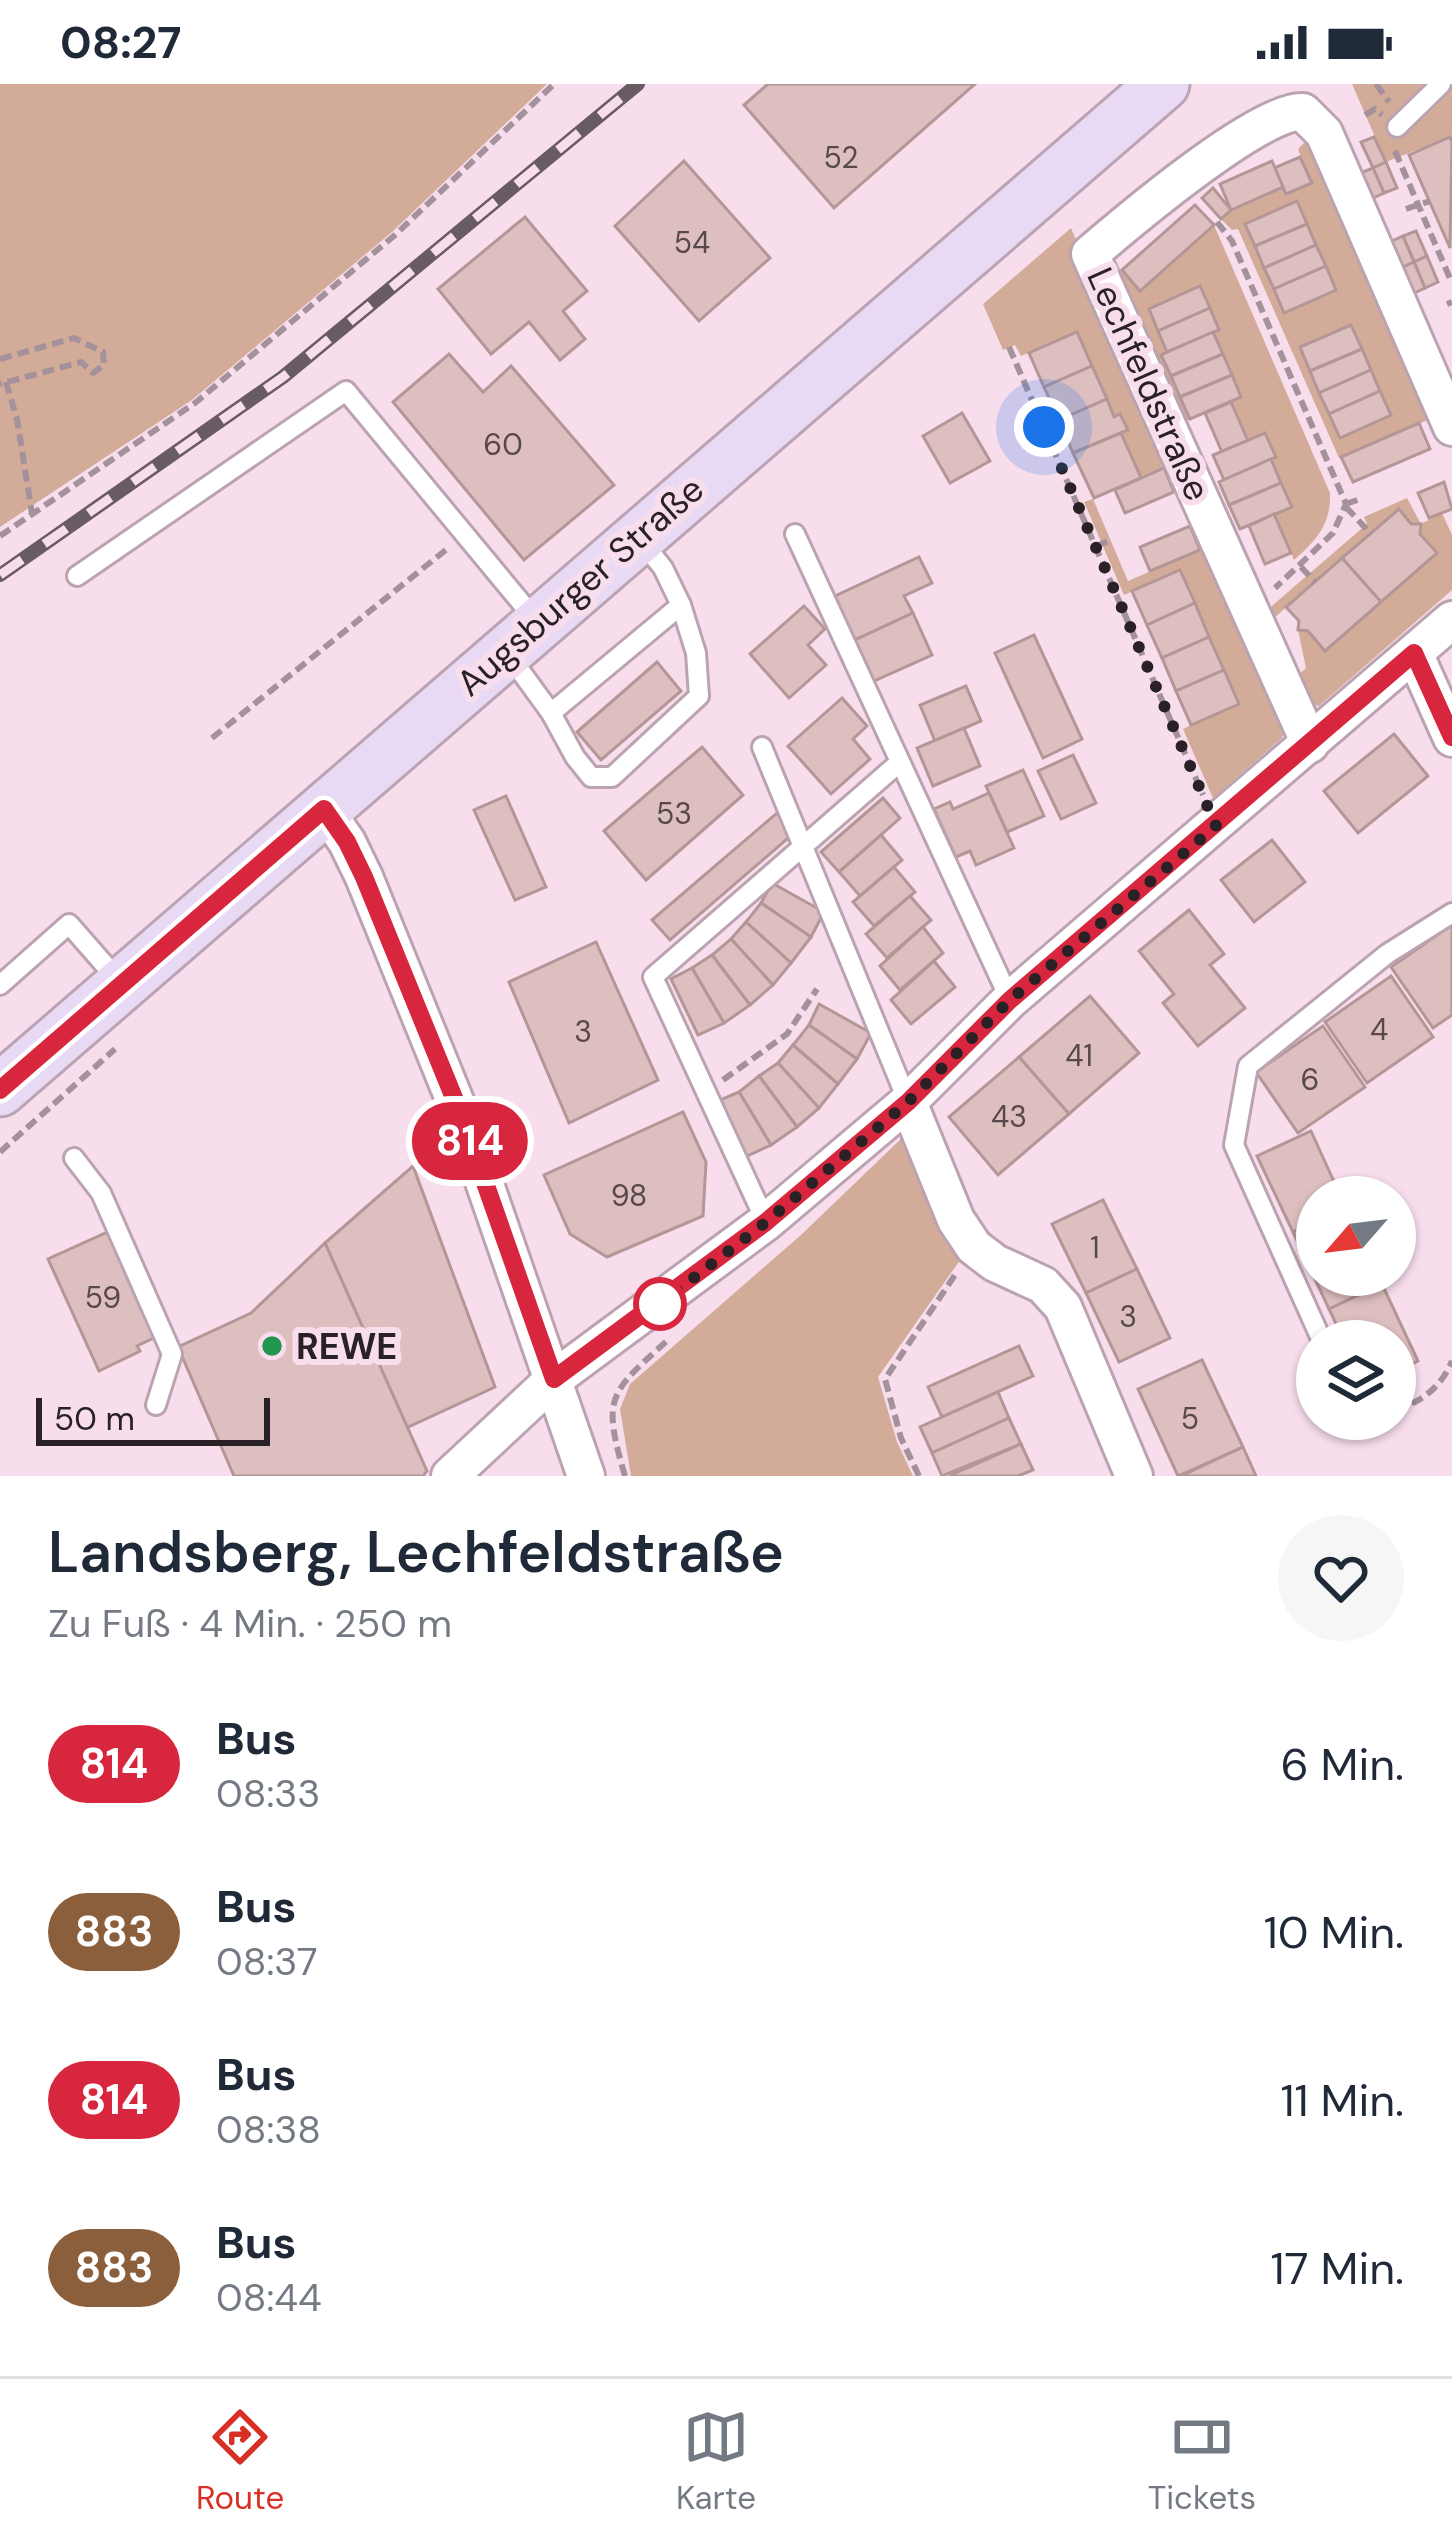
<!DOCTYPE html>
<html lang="de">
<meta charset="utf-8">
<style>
body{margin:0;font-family:"DM Sans",sans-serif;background:#f6f6f7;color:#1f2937;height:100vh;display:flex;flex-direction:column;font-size:45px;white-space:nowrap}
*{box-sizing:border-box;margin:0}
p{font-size:39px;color:#747a83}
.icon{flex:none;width:66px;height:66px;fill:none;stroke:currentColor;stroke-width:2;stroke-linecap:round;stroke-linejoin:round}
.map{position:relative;height:1392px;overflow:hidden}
.sheet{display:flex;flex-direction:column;background:#fff;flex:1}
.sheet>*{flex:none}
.badge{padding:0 24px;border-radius:39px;font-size:42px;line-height:78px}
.needle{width:78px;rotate:242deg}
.controls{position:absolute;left:1296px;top:1092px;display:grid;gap:24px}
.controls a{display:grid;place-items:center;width:120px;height:120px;border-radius:50%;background:#fff;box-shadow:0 3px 9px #0004;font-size:60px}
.scale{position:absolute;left:36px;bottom:30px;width:234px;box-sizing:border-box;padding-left:12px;border:6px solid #2a2126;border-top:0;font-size:33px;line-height:42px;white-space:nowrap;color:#2a2126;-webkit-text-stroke:9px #f8deed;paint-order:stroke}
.you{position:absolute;width:60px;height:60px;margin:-30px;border:9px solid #fff;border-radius:50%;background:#1a73e8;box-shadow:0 0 0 18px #1a73e833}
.map>.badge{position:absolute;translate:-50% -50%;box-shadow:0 0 0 6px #fff}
.round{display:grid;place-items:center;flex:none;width:126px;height:126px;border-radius:63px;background:#f6f6f7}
.head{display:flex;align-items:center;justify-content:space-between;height:204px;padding:0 48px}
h1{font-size:57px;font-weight:600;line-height:90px}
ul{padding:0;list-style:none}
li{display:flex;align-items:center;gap:36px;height:168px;padding:0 48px}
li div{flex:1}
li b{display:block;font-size:45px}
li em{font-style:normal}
li .badge{min-width:132px;font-weight:700;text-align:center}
.status{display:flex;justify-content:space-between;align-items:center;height:84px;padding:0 60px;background:#fff;direction:ltr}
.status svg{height:33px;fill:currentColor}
.dock{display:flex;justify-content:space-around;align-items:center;height:168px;border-top:3px solid #e0e1e3;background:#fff;font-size:33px;color:#747a83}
.dock a{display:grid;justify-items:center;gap:6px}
.dock .active{color:#d93025}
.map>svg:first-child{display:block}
.green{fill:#d2ac98}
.building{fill:#debfc0;stroke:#b49697;stroke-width:3}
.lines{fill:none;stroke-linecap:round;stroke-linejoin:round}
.service-casing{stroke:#bca3b2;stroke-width:24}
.minor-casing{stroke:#bca3b2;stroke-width:42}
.secondary-casing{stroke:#bca3b2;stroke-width:57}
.path{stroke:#a4919c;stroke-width:6;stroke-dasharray:12 6;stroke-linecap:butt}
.service{stroke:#fff;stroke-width:18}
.minor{stroke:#fff;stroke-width:36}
.secondary{stroke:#e8d9f4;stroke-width:51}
.rail-casing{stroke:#695b63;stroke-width:14}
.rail{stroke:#f8deed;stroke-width:9;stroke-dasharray:27;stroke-linecap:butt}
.line-casing{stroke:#fff;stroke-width:27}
.line{stroke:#d7263d;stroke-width:18}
.walk{stroke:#2a2126;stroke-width:12;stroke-dasharray:0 21.6}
.stop-dot{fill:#fff;stroke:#d7263d;stroke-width:6}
.poi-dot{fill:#229650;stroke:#f8deed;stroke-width:4.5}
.labels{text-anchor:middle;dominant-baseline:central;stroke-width:12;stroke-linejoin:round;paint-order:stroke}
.number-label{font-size:30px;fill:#57484c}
.street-label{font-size:36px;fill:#2a2126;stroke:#f8deed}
.poi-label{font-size:36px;font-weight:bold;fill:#2a2126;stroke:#f8deed;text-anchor:start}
</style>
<div class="status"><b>08:27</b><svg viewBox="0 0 49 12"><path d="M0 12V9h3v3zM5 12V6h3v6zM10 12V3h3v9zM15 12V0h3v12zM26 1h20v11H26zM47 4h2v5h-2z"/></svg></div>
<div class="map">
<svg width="1452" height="1392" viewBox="0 0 1452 1392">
<rect width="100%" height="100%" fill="#f8deed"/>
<g class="green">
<path d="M0 0H547L392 148 192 316 0 443Z"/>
<path d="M1352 0H1452V58L1449 53 1386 78Z"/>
<path d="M1305 58 1310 59 1435 333 1339 374 1238 145 1232 146 1221 135C1244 113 1280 103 1311 98L1298 65Z"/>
<path d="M1214 141 1330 409C1331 440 1317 456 1294 476L1274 430 1292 423 1271 375 1276 372 1265 349 1248 357 1231 318 1241 313 1213 248 1218 246 1199 203 1149 225 1167 268 1162 272 1190 335 1177 341 1113 194 1122 186 1141 207Z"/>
<path d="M1071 144 1173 380 1141 394 1121 349 1127 345 1121 330 1114 333 1078 248 1021 272 1015 261 1003 266 983 220Z"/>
<path d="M1407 414 1421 440 1442 429 1452 451V506L1319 622 1311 620 1292 597 1306 584 1298 546 1308 547 1326 566 1437 469 1420 450 1421 441 1411 440 1398 426 1267 540 1266 527 1367 440 1364 433Z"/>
<path d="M1093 415 1128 497 1209 462 1285 643 1282 654 1213 714 1183 645 1238 619 1180 487 1124 511 1084 418Z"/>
<path d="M905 1051 965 1169 878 1293 897 1358 913 1392H631L620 1325 630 1300 802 1150Z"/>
</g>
<g class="building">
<path d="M768 0H975L834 124 744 21Z"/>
<path d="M1374 53 1386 78 1373 84 1361 58Z"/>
<path d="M1450 53 1452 58 1450 164 1409 71Z"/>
<path d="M1300 73 1312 99 1286 110 1274 84Z"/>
<path d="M684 77 770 174 699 237 615 142Z"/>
<path d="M1272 77 1283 103 1231 126 1220 100Z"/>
<path d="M1386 78 1397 104 1384 109 1373 84Z"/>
<path d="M1373 84 1384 109 1371 115 1360 89Z"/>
<path d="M1213 104 1231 126 1221 135 1202 114Z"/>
<path d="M1297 117 1307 140 1255 162 1245 140Z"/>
<path d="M1195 121 1214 141 1140 207 1122 186Z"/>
<path d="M525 133 587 207 563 227 585 255 560 276 529 238 491 270 438 205Z"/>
<path d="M1307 140 1316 161 1264 184 1255 162Z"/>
<path d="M1416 147 1427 172 1414 178 1403 152Z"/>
<path d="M1403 152 1414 178 1401 184 1390 158Z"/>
<path d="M1316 161 1326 182 1274 205 1264 184Z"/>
<path d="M1427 172 1438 198 1425 204 1414 178Z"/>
<path d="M1414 178 1425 204 1412 210 1401 184Z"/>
<path d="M1326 182 1336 206 1284 229 1274 205Z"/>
<path d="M1200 202 1210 224 1158 247 1149 225Z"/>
<path d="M1210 224 1219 246 1167 268 1158 247Z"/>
<path d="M1351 241 1362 265 1310 287 1300 263Z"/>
<path d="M1077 248 1092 282 1044 303 1029 269Z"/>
<path d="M1213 248 1223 270 1171 292 1161 271Z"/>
<path d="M1362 265 1371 286 1319 309 1310 287Z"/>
<path d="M449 270 483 308 511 282 614 401 524 476 393 318Z"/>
<path d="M1223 270 1232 291 1180 313 1171 292Z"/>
<path d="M1092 282 1107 315 1059 336 1044 303Z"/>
<path d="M1371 286 1380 307 1329 330 1319 309Z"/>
<path d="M1232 291 1241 313 1190 335 1180 313Z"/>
<path d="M1380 307 1391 331 1340 354 1329 330Z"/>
<path d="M1107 315 1114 333 1120 330 1128 346 1073 369 1059 336Z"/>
<path d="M1231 318 1248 357 1222 368 1205 329Z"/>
<path d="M962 329 990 377 950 399 923 352Z"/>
<path d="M1419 339 1430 365 1353 398 1341 373Z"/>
<path d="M1121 349 1141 394 1094 414 1073 369Z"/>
<path d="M1265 349 1276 373 1224 396 1213 371Z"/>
<path d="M1271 375 1281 399 1229 421 1219 398Z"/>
<path d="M1164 384 1174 408 1125 429 1115 406Z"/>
<path d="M1444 398 1452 425 1429 434 1418 409Z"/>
<path d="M1281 399 1292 423 1240 445 1229 421Z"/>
<path d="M1399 425 1411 440H1421L1420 450 1437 469 1381 518 1342 474Z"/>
<path d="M1274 430 1291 469 1265 480 1249 442Z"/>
<path d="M1190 442 1200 466 1150 487 1140 463Z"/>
<path d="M919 473 932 499 904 512 913 529 855 556 835 512Z"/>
<path d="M1342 474 1381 518 1325 567 1308 547 1298 546 1299 537 1286 523Z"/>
<path d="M1180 486 1195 519 1147 541 1132 507Z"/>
<path d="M1195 519 1209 553 1162 574 1147 541Z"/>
<path d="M804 522 825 545 808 561 826 581 789 614 750 570Z"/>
<path d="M913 529 932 571 874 597 855 556Z"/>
<path d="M1034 551 1082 655 1043 674 995 569Z"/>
<path d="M1209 553 1224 586 1176 607 1162 574Z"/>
<path d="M657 578 681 607 601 676 577 648Z"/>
<path d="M1224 586 1239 620 1191 641 1176 607Z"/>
<path d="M966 602 981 637 935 657 920 621Z"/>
<path d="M842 614 867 642 853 655 870 675 831 710 788 662Z"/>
<path d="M964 644 980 682 933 702 917 664Z"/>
<path d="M1394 650 1428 692 1358 749 1324 707Z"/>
<path d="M702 663 743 711 646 796 604 747Z"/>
<path d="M1073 671 1096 719 1061 735 1038 687Z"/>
<path d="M1023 686 1044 732 1007 748 986 702Z"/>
<path d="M989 709 1014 764 976 781 970 767 956 773 934 725 950 718 953 725Z"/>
<path d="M506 712 546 803 515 816 474 726Z"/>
<path d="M883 714 900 734 839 788 821 768Z"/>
<path d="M777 729 794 749 670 856 652 836Z"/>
<path d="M881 751 902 776 860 812 839 788Z"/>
<path d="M1272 756 1305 798 1254 838 1221 796Z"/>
<path d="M894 783 915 808 874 842 853 818Z"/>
<path d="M772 799 824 828 811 853 761 819Z"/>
<path d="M910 812 931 836 887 874 866 850Z"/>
<path d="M761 819 811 853 791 879 746 838Z"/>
<path d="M1189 826 1224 870 1210 881 1245 924 1198 962 1163 919 1174 910 1139 867Z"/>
<path d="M746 838 791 879 773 901 731 855Z"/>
<path d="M1452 841V931L1433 944 1391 883Z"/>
<path d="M923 843 943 869 900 906 880 882Z"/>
<path d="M731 855 773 901 750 921 712 871Z"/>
<path d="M596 858 658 996 569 1039 509 898Z"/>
<path d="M712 871 750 921 724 939 692 884Z"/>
<path d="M934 877 955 903 911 940 891 916Z"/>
<path d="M692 884 724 939 698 951 671 895Z"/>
<path d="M1391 892 1433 953 1367 999 1325 938Z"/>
<path d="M1090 912 1139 969 1069 1030 1019 973Z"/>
<path d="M819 920 871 949 857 975 809 941Z"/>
<path d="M809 941 857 975 838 1000 793 961Z"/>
<path d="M1323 942 1365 1003 1298 1049 1256 988Z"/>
<path d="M793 961 838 1000 819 1024 778 979Z"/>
<path d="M1019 973 1069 1030 998 1091 949 1033Z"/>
<path d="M778 979 819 1024 797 1043 759 992Z"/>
<path d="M759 992 797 1043 771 1061 739 1008Z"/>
<path d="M739 1008 771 1061 745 1073 718 1017Z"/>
<path d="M683 1028 706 1078 703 1132 607 1173 570 1150 544 1091Z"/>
<path d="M1311 1047 1341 1113H1317V1137L1293 1148 1257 1072Z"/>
<path d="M413 1082 495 1303 406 1344 325 1159Z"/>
<path d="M1103 1116 1137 1185 1086 1209 1052 1140Z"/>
<path d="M1317 1137V1191H1378L1382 1200 1329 1225 1293 1148Z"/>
<path d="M112 1146 158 1252 137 1262 140 1267 99 1287 48 1175Z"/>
<path d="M325 1159 427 1387 423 1392H234L178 1263 251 1229Z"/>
<path d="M1137 1185 1170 1254 1119 1278 1086 1209Z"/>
<path d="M1382 1200 1418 1277 1395 1288V1257H1344L1329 1225Z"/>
<path d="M1019 1262 1033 1292 942 1333 928 1303Z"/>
<path d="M1202 1276 1243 1363 1178 1392 1138 1305Z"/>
<path d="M998 1308 1009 1334 932 1369 920 1343Z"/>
<path d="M1009 1334 1021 1360 942 1392 932 1369Z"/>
<path d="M1021 1360 1033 1386 1018 1392H949Z"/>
<path d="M1243 1363 1256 1392H1181Z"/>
</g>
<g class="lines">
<g class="service-casing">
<g id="service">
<path d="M1397 43 1441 0"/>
<path d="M795 450 1010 916"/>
<path d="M77 492 346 307 538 539"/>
<path d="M508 570 551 629 681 521 663 484 640 455"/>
<path d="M551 629 575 673 591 693H612L699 612 696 569 681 521"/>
<path d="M762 663 908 1018"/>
<path d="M0 901 69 840 118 896"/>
<path d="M74 1074 101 1109 172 1270 156 1321"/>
<path d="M766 1138 653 893 893 684"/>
<path d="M1322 1257 1234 1061 1248 982 1387 870 1452 829"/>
</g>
</g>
<g class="minor-casing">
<g id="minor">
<path d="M1414 569 1452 654"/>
<path d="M1310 660 1090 170C1125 140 1263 23 1303 28L1324 49 1452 343"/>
<path d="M324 725 347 758 364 793 463 1037 586 1392"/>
<path d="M908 1018 956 1136 974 1163 995 1179 1043 1201 1063 1223 1134 1392"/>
<path d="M450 1392 554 1295 766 1138 908 1018 1010 916 1452 536"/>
</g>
</g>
<g class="secondary-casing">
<path id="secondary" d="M0 1006 1163 0"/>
</g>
<g class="path">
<path d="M1376 0 1389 18"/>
<path d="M1365 31 1375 25 1382 31"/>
<path d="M1395 67 1452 199"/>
<path d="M1406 125 1430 117"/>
<path d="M1217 138 1232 157 1346 420 1333 449 1275 504"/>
<path d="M1447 220 1452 218"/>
<path d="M1009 263 1203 711"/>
<path d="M0 275 74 254 103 268 104 281 93 289 81 278 0 300"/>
<path d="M6 298 17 335 32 430"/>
<path d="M1346 420 1360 415"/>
<path d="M1346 423 1371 450"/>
<path d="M0 452 195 319 395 151 554 0"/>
<path d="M1096 462 1111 456"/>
<path d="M1301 483 1315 498"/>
<path d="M212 654 447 465"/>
<path d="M723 996 787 950 817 905"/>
<path d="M0 1068 115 965"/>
<path d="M1395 1326C1422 1318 1441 1303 1452 1277"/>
<path d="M1353 1335 1355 1340 1377 1335"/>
<path d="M625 1392C601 1311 610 1309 669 1255"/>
<path d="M919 1392 901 1354 885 1295 955 1191"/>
</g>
<use href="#service" class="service"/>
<use href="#minor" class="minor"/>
<use href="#secondary" class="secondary"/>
<g class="rail-casing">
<path id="rail" d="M0 491 283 293 638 0"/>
</g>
<use href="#rail" class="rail"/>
</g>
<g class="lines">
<g class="line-casing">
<path id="line" d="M0 1006 324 725 347 758 364 793 463 1036 554 1295 766 1138 908 1018 1010 916 1414 569 1452 653"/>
</g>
<use href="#line" class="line"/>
<path class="walk" d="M660 1220 766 1138 908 1018 1010 916 1216 742 1044 343"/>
</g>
<circle class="stop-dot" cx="660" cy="1220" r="24"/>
<circle class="poi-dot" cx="272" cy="1262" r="12"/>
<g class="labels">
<g class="number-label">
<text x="841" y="73">52</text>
<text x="692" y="158">54</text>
<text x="503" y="360">60</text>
<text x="674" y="729">53</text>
<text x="1379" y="945">4</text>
<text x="583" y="947">3</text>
<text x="1079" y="971">41</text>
<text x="1310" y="995">6</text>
<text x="1009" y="1032">43</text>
<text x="629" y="1111">98</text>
<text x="1095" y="1163">1</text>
<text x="103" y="1213">59</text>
<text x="1128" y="1232">3</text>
<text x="1190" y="1334">5</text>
</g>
<g class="street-label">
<text transform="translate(1149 300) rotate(66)">Lechfeldstraße</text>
<text transform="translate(580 502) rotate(-41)">Augsburger Straße</text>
</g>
<g class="poi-label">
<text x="296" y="1262">REWE</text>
</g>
</g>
</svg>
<div class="controls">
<a><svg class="needle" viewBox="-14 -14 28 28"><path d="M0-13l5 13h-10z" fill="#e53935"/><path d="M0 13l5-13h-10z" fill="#747a83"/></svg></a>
<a><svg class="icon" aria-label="layers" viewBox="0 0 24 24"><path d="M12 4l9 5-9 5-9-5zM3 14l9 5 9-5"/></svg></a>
</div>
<div class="scale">50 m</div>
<div class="you" style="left:1044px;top:343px"></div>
<b class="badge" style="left:470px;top:1057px;background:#d7263d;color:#fff">814</b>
</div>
<section class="sheet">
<div class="head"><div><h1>Landsberg, Lechfeldstraße</h1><p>Zu Fuß · 4 Min. · 250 m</p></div><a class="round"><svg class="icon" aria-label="heart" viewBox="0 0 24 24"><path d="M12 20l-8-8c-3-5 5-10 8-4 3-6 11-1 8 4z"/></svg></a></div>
<ul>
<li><span class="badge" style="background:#d7263d;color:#fff">814</span><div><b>Bus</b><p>08:33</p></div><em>6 Min.</em></li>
<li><span class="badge" style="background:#8b5e3c;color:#fff">883</span><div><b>Bus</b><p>08:37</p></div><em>10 Min.</em></li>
<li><span class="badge" style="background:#d7263d;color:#fff">814</span><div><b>Bus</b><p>08:38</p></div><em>11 Min.</em></li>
<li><span class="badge" style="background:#8b5e3c;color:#fff">883</span><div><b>Bus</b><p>08:44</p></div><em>17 Min.</em></li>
</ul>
</section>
<nav class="dock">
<a class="active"><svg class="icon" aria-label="directions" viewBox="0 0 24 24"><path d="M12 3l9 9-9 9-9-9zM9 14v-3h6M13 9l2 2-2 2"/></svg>Route</a>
<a><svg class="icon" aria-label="map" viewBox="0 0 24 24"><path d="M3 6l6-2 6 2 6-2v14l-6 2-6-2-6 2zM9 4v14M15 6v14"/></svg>Karte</a>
<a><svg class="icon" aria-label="tickets" viewBox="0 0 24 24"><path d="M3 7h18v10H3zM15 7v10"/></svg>Tickets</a>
</nav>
